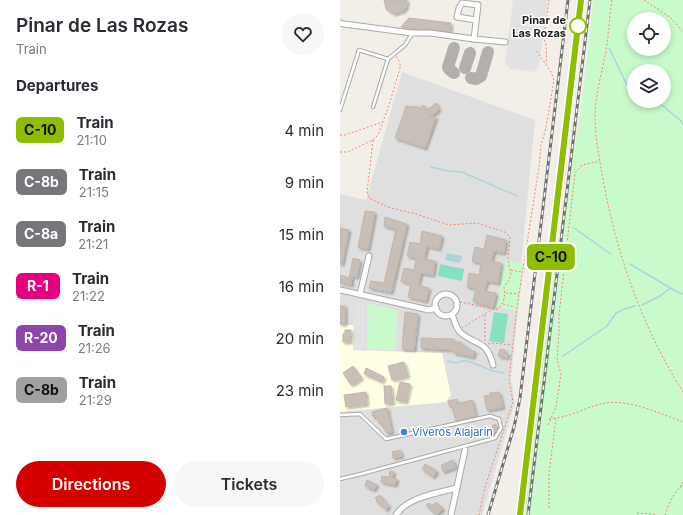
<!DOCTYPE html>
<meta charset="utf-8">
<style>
body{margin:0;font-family:Inter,sans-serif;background:#f7f7f7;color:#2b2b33;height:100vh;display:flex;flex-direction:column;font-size:15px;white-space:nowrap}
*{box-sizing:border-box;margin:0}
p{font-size:13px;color:#7c7c81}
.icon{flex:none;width:22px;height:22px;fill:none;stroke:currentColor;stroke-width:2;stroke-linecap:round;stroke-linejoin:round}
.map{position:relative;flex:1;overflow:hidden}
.panel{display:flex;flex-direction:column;background:#fff;width:340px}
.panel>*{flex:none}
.badge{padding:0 8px;border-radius:6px;font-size:14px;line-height:26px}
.controls{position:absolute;left:287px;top:12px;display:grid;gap:8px}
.controls a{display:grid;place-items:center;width:44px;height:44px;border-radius:50%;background:#fff;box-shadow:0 2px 6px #0003;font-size:20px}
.map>.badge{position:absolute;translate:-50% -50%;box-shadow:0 0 0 2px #fff}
h2{padding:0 16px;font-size:15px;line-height:36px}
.round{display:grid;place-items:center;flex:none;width:42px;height:42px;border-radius:21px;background:#f7f7f7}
.overview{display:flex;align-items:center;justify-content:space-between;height:68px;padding:0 16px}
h1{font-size:19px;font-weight:600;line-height:30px}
.cta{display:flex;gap:8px;margin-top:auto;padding:8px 16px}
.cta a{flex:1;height:46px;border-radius:24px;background:#d40000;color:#fff;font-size:16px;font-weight:600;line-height:46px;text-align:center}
.cta a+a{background:#f7f7f7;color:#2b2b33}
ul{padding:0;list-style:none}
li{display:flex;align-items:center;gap:12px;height:52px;padding:0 16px}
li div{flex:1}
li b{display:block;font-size:15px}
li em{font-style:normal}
li .badge{min-width:44px;font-weight:700;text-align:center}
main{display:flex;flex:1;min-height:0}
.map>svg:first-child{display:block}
.residential{fill:#e0dfdf}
.education{fill:#ffffe5}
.park{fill:#c8facc;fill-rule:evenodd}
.pitch{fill:#88e0be}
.parking{fill:#e2e2e2}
.water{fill:#aad3df}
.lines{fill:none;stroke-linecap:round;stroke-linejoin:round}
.stream{stroke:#aad3df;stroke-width:1.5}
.taxiway{stroke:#b1b0ac;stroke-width:12}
.building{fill:#c7bfb8;stroke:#c4b6ab;filter:url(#shadow)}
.service-casing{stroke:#a9a9a9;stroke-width:4.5}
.minor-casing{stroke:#a9a9a9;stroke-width:7}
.path{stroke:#fa8072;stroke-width:1;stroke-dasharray:2 2;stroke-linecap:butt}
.service{stroke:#fff;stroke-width:2.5}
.minor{stroke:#fff;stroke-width:5}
.rail-casing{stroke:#707070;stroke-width:3}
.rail{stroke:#fff;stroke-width:1.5;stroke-dasharray:4.5;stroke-linecap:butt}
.line-casing{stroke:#fff;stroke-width:9}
.line{stroke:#8fbe00;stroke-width:6}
.stop-dot{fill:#fff;stroke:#8fbe00;stroke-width:2}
.shop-dot{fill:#3f7fe0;stroke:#fff;stroke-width:1.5}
.labels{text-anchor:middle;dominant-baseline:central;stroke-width:3;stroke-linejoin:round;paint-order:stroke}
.stop-label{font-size:11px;font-weight:bold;fill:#222;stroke:#fff;text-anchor:end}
.shop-label{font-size:11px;fill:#366cbe;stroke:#fff;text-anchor:start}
</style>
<main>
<section class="panel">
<div class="overview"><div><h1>Pinar de Las Rozas</h1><p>Train</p></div><a class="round"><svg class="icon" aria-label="heart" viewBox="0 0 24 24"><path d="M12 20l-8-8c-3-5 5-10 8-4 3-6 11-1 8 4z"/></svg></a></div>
<h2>Departures</h2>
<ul>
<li><span class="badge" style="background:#8fbe00;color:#111">C-10</span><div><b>Train</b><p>21:10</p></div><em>4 min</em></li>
<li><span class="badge" style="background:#76777a;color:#fff">C-8b</span><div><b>Train</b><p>21:15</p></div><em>9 min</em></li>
<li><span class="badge" style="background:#76777a;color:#fff">C-8a</span><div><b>Train</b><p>21:21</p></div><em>15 min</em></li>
<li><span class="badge" style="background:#e6007e;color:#fff">R-1</span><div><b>Train</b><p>21:22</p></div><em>16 min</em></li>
<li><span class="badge" style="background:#8e44ad;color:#fff">R-20</span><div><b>Train</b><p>21:26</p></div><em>20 min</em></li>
<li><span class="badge" style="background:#a0a0a0;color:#111">C-8b</span><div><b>Train</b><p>21:29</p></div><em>23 min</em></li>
</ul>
<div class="cta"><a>Directions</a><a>Tickets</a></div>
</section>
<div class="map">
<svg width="343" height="515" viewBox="0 0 343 515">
<defs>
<filter id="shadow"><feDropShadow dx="2" dy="2" stdDeviation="1" flood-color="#0004"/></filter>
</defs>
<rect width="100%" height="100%" fill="#f2efe9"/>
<path class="residential" d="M62 72 195 120 181 264H184L178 311 171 379 175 403 142 515H0V194L26 200Z"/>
<path class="education" d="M0 325H14L13 350 102 353 111 395 106 402 0 412Z"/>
<g class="park">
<path d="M253 0H343V515H175L242 101ZM294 19H324V49H294ZM294 71H324V101H294Z"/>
<path d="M166 260 184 264 178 311 156 307Z"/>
<path d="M27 303 57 311 56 350H27Z"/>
</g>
<g class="pitch">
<path d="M100 264 124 269 122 281 98 276Z"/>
<path d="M154 312 168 314 164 343 149 341Z"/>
</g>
<g class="parking">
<path d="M173 0H208L199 67 194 72 170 69 165 63Z"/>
<path d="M25 303V351L13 350 14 307Z"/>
<path d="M121 304 154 312 149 341H143L124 330 119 319Z"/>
</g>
<path class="water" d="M107 253 122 256 120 263 105 260Z"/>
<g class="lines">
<g class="stream">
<path d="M269 48 287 85 294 89"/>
<path d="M317 101 341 121 343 125"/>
<path d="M91 167 108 171 122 172 177 196"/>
<path d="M234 228 271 254"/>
<path d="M290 264 337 292 343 294"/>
<path d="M302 305 320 296 329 289"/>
<path d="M223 356 267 326 276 313 287 308 295 306"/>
<path d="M107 361 116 363 122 361H128L153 371 164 373"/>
</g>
<g class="taxiway">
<path d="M125 68 130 53"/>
<path d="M114 73 109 69 108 67 114 48"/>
<path d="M131 78 136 79 141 76 148 52"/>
</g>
</g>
<g class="building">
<path d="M44 0H67V2L66 8 63 11 54 14 46 9Z"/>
<path d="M69 18 111 23 110 32 61 27Z"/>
<path d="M95 103 97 104 99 109 98 111 89 117H96L85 148 55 138 66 106 71 107 76 106 79 108 84 105 86 110 93 106Z"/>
<path d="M25 211 35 212 28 249 18 247Z"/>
<path d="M45 217 67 224 51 292 29 288 31 281 44 283 56 229 44 226Z"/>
<path d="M0 228 9 230 2 264H0Z"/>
<path d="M82 231 102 236 99 249 87 246 84 259 95 261 93 275 81 273 78 285 89 288 86 301 68 297 71 284 61 281 64 268 74 270 76 258 67 256 70 242 80 244Z"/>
<path d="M147 235 166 240 164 253 154 251 151 261 161 263 158 283 147 281 144 291 156 293 153 307 133 301 136 288 127 287 129 273 139 275 141 263 132 261 135 247 144 249Z"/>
<path d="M13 258 20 260 17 277 12 276 11 285 0 282V275L9 278Z"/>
<rect x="0" y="306" width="5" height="18"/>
<path d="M65 312 78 314 74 350 62 349Z"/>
<path d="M5 330H11L10 342H3V334L5 333Z"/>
<path d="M81 338 114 339V342H121V345H125L126 348H129L130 351H135L133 357 114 353 113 350 81 348Z"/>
<path d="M160 349 165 350V353H168L167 358 158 356Z"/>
<path d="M64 362 68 376 52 380 48 366Z"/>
<path d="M13 366 22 378 11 385 3 373Z"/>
<path d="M26 368 44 377 42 382 24 374Z"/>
<path d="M60 382 70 384 66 402 56 400Z"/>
<path d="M44 386H51L53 403 45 404Z"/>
<path d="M26 392 27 404 6 407 4 395Z"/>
<path d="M159 392 163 407 147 410 144 396 151 395 150 393Z"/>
<path d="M117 399V404L132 400 136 416 116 421 112 407H110L108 401Z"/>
<path d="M47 408 52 432 46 433 45 428H43L42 423H39L36 416 33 417 32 412Z"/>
<path d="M156 424V430L157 429 151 436 147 437 148 435 147 433 152 429 153 425Z"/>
<path d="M60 450 62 456 53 458 52 452Z"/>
<path d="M113 460 116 467 103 472 101 465Z"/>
<path d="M85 464 97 471 93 477 82 469Z"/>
<path d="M50 471 54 472 52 478 57 479 55 485 41 482 42 476 49 477Z"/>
<path d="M27 480 37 485 34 490 25 486Z"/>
<path d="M40 495 49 506 46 510 36 501 37 500 35 498Z"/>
<path d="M96 502 103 509 96 515 86 505 89 503 92 506Z"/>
</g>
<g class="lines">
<g class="service-casing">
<g id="service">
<path d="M33 107 48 59"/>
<path d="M0 110 19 50 48 59 65 45 72 34"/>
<path d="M0 415 20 414 46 439 150 416 159 419 161 428 155 438 21 474 0 479"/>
</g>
</g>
<g class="minor-casing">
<g id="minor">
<path d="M0 23 4 24 72 33H90L134 39 138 5 122 3 119 8 117 17 136 20"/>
<path d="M134 39 165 42"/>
<path d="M0 290 89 310 96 308"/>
<path d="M20 294 29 256"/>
<circle cx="106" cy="305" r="11"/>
<path d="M112 314C114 320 116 328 120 332 135 346 147 339 153 365"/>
<path d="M56 515C67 497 98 493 117 488"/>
<path d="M111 515 125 450"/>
</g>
</g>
<g class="path">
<path d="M272 0C269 17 269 34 266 51 262 72 255 96 255 117 255 136 259 156 262 174 276 253 301 325 343 392"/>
<path d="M304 0 331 18 343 32"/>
<path d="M199 29C207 41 207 50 206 64"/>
<path d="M204 37 209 0"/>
<path d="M0 135H5L43 122"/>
<path d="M33 140 27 192 29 198 47 207 76 214 109 225 137 223 165 232 170 237 168 260 171 273 169 280 164 287C165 296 165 302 158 309H153L122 328"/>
<path d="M0 152H8L33 140 38 135 49 105 60 68V63L56 56"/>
<path d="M171 270 182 272"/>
<path d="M166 293 179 294"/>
<path d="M163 304 175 307"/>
<path d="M117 305 121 302 153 309"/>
<path d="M145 341V315"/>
<path d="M148 344 152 343 172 345"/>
<path d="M209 419 215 418"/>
<path d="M208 425 216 407 221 374 217 360 219 332V315L235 173 242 165 260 161"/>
<path d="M340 487 343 482"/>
<path d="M209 508V474L216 418C233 416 248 406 266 403 288 399 322 414 343 422"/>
<path d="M297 513 312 514 316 515"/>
<path d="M139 515 145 487 173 402 169 380 177 307 199 167 201 145 206 128 214 80 211 72 196 50"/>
<path d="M325 515C329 504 333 492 343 485"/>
</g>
<use href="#service" class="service"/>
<use href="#minor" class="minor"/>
<g class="rail-casing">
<g id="rail">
<path d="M148 515 174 427 180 398 228 0"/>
<path d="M180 515 241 0"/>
<path d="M188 515 250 0"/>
</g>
</g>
<use href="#rail" class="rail"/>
</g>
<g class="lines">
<g class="line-casing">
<path id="line" d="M180 515 241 0"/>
</g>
<use href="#line" class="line"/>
</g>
<circle class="stop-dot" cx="238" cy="26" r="8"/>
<circle class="shop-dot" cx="64" cy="432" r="4"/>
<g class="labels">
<g class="stop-label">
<text x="226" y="20">Pinar de<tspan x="226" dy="13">Las Rozas</tspan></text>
</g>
<g class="shop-label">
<text x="72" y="432">Viveros Alajarín</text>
</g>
</g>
</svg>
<div class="controls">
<a><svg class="icon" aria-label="locate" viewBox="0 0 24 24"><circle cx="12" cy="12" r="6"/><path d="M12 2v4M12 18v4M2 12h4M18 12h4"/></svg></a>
<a><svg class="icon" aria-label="layers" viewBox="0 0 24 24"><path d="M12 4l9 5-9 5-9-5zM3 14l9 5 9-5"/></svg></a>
</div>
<b class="badge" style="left:211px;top:257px;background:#8fbe00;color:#111">C-10</b>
</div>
</main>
